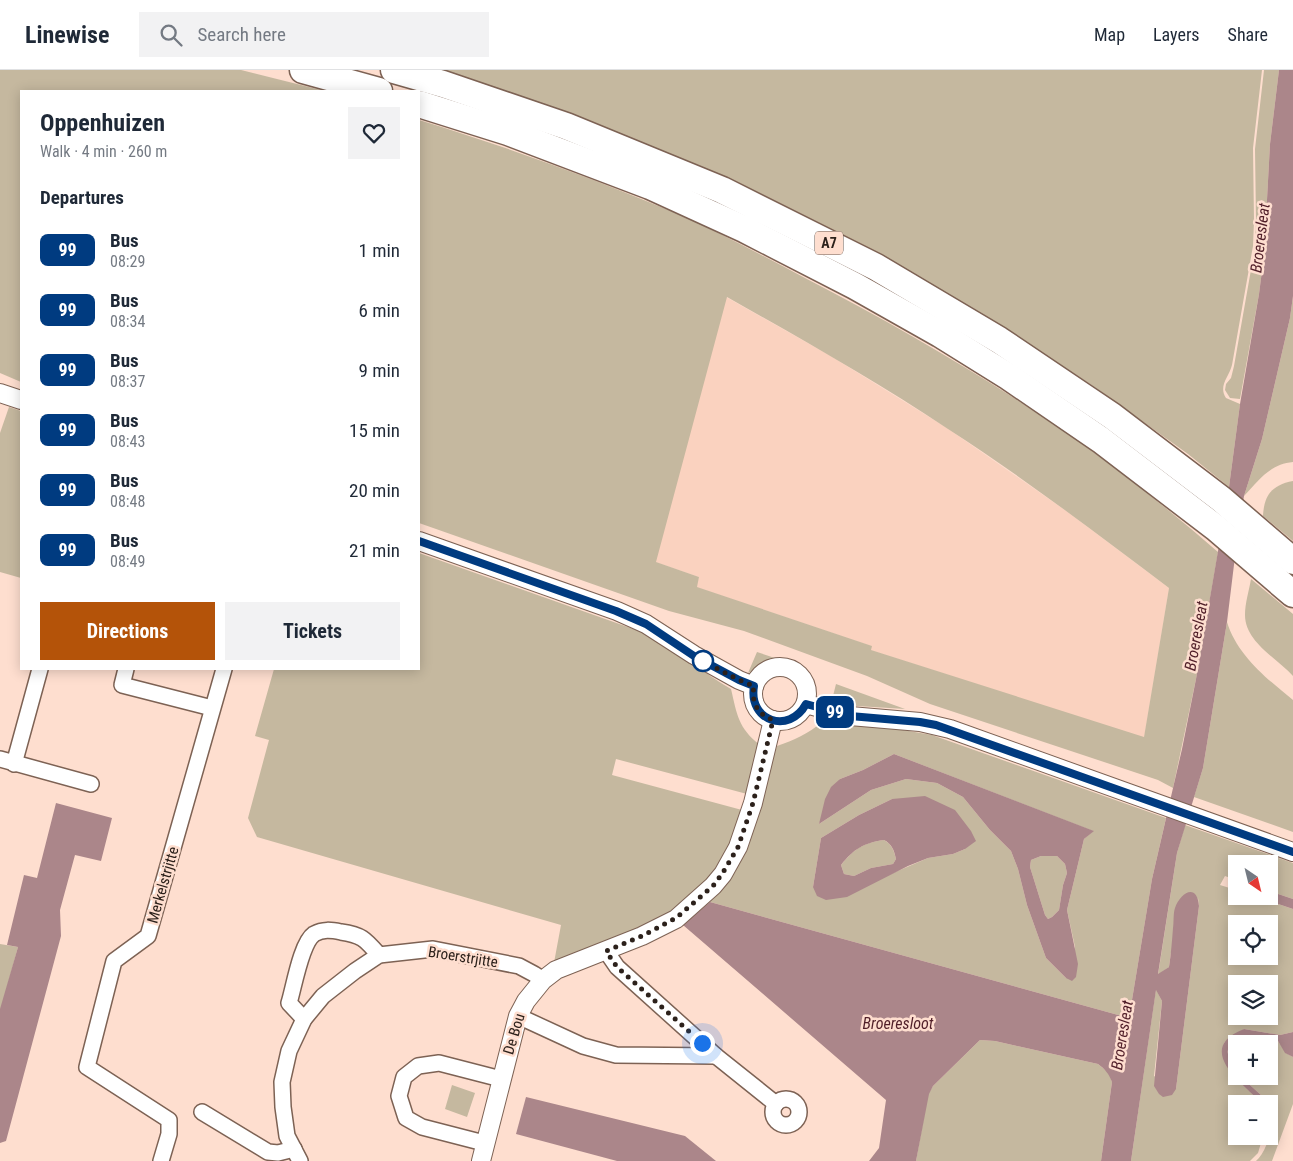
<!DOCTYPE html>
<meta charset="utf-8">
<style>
body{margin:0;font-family:"Roboto Condensed",sans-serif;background:#f2f2f3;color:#1f2937;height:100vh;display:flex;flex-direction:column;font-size:19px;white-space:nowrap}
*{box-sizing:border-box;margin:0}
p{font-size:16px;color:#747a83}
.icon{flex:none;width:28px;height:28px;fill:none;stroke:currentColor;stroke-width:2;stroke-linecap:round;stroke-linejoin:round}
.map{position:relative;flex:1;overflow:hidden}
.sheet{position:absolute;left:20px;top:20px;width:400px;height:580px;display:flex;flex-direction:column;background:#fff;border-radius:0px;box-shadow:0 2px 12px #0003}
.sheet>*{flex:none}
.badge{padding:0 10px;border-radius:8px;font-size:18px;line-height:32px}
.needle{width:32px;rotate:145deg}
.controls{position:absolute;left:1228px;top:785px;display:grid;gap:10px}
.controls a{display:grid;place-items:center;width:50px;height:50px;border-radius:0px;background:#fff;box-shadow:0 2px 12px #0003;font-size:25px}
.you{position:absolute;width:25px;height:25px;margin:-12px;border:4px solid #fff;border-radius:50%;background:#1a73e8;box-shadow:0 0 0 8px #1a73e833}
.map>.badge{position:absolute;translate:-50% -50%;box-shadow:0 0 0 2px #fff}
h2{padding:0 20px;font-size:19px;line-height:45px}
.round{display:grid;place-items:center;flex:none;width:52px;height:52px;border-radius:0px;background:#f2f2f3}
.overview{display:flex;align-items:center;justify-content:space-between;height:85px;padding:0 20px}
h1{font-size:24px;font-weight:700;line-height:38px}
.button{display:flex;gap:10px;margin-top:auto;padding:10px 20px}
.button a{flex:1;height:58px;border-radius:0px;background:#b45309;color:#fff;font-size:20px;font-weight:700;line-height:58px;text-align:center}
.button a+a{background:#f2f2f3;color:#1f2937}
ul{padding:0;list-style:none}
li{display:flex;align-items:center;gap:15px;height:60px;padding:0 20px}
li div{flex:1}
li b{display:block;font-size:19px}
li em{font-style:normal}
li .badge{min-width:55px;font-weight:700;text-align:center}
header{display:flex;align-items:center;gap:30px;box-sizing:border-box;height:70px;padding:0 25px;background:#fff;border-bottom:1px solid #e0e1e3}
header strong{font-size:24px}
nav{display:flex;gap:28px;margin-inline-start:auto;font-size:18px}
.search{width:350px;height:45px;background:#f2f2f3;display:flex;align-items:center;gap:12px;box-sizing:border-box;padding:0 18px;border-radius:0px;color:#747a83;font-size:19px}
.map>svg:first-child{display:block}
.built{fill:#fad2bf}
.green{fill:#c5b89f;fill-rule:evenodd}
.water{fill:#ab868a;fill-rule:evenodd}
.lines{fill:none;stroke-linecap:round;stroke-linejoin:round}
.minor-casing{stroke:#7d6254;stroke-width:18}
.tertiary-casing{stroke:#7d6254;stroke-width:20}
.motorway-casing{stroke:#7d6254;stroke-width:29}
.minor{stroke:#fff;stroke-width:15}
.tertiary{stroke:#fff;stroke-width:18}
.motorway{stroke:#fff;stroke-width:26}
.line-casing{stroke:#fff;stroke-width:11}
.line{stroke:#003b80;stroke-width:8}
.walk{stroke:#2c211b;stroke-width:5;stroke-dasharray:0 9}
.stop-dot{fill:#fff;stroke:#003b80;stroke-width:2.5}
.labels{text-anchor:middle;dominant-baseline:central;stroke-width:5;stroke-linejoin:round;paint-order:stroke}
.shield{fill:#fedecf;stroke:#6b5a51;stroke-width:1}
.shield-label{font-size:14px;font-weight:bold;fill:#2c211b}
.street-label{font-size:15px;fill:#2c211b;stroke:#fedecf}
.water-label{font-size:16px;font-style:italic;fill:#511f29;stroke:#fedecf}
</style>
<header>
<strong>Linewise</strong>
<div class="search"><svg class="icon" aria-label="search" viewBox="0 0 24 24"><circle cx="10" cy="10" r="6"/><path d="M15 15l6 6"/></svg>Search here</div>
<nav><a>Map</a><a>Layers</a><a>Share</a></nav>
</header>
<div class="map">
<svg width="1293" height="1091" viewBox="0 0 1293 1091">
<rect width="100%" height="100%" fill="#fedecf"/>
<path class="built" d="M726 227 829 285 947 358 1069 443 1169 518 1144 668 870 580 871 576 696 517 699 507 655 492Z"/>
<g class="green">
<path d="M0 0H241L325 21H21V312L0 303Z"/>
<path d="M436 0H1262L1253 78 1254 151 1253 176 1232 295C1229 307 1218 316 1226 328L1240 334 1229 417 1188 384 1093 316 988 248 892 194Z"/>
<path d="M1264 0H1279L1270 74 1264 185 1259 224 1240 329 1230 328 1225 320 1226 314 1231 308 1234 296 1255 177 1256 151 1255 79Z"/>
<path d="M419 50C507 77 593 108 678 144 721 163 763 186 805 208 892 253 977 302 1058 357 1114 395 1167 438 1218 482L1196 609 1173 718 1158 710 930 634 867 606 744 561 669 541 419 453ZM727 227C801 269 876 311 948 359 1024 408 1096 463 1169 518L1144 667 871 580 872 576 697 517 699 507 656 492Z"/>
<path d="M1293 226V392C1270 394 1259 410 1244 426L1262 369 1290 248Z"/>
<path d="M9 337 21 341V508L0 502V363Z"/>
<path d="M1293 411V471L1263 446C1264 425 1272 415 1293 411Z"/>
<path d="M419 483 656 567C682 582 704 604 731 619 737 644 738 658 760 675L747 724 616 689 612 705 742 740C735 762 729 788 714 806 677 851 605 875 553 898L561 855 257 767 248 748 269 670 255 666 274 599H419Z"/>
<path d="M1251 509 1293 544V606C1277 588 1245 572 1245 545 1245 533 1249 521 1251 509Z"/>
<path d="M1227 552C1237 585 1267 609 1293 630V762L1194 727 1203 698Z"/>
<path d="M757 582 784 591 768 594 748 603Z"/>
<path d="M836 614 905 639 857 636 832 630Z"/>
<path d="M822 652 880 656 932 665 1166 748 1152 809 1129 948 710 832 735 802 745 780 777 676C794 670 808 664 822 652ZM894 684 1093 761 1084 769 1067 840 1075 877 1066 908 1046 888 1027 835 1018 799 1011 781 990 760 963 727 937 713 906 709 871 720 819 754 840 709 863 700ZM892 729 965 779 953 784 928 788 879 809 813 817 821 768 859 745Z"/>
<path d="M1185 755 1293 793V829L1269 821V794H1236V810L1225 806 1220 815 1236 820V826H1254L1293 839V962L1280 965 1244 959 1224 973 1233 1006 1263 1034H1236V1066H1263L1258 1083 1250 1091H1131L1156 919 1162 931 1154 1006 1176 1019 1199 836 1198 828 1171 882 1169 897 1158 905 1177 783ZM1236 854H1269V886H1236ZM1236 914H1269V946H1236Z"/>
<path d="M884 770C892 774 894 781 896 789L893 794 871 798 854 806 844 804 841 795C855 778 863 773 884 770Z"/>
<path d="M1041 786H1057L1065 794 1067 803 1063 815 1059 840 1052 847 1048 849 1045 845 1030 797 1031 790Z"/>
<path d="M0 874 18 877 1 939H0Z"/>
<path d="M1245 964 1278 971 1286 983 1293 987V1034L1272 1091H1256C1268 1081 1275 1050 1272 1035L1240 1006H1269V974H1236V1002C1226 984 1222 973 1245 964Z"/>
<path d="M980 970 995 971 1098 994 1109 1003 1112 1012 1101 1091H916L928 1024 933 1016Z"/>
<path d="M452 1015 475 1023 467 1047 445 1039Z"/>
</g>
<g class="water">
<path d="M1279 0H1293V226L1290 248 1262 369 1244 426 1238 462 1227 552 1203 698 1177 783 1158 904 1169 897C1171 884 1172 871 1173 858 1174 852 1173 844 1175 838 1180 823 1197 812 1199 836L1176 1019 1172 1025 1163 1027 1159 1024 1154 1016 1162 931 1156 920 1131 1091H1101L1112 1012C1109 1004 1105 999 1098 994L995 971 980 970 933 1016 929 1024 916 1091H869L879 1078 886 1030 683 855 710 832 1129 948 1152 809 1182 679 1196 609 1229 417 1240 334 1259 224 1264 185 1270 74Z"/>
<path d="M894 684 1094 761 1084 769 1067 840 1078 894 1076 907 1072 911 1066 908 1046 888 1027 835 1018 799 1011 781 990 760 963 727 937 713 906 709 871 720 819 754 825 729 831 717 840 709 863 700ZM1041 786H1057L1065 794 1067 803 1063 815 1059 840 1052 847 1048 849 1045 845 1030 797 1031 790Z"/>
<path d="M925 726 955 740 971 761 976 771 965 779 953 784 928 788 908 796 847 827 826 830 817 826 813 817 821 768 859 745 892 729ZM884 770C892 774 894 780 896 789L893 794 871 798 854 806 844 804 841 795C854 779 863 773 884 770Z"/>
<path d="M56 733 112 748 101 791 75 785 60 840 61 866 6 1071 0 1073V939L18 877 7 875 24 805 37 808Z"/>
<path d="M1269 821 1293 829V839L1254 826H1269Z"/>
<path d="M1244 959 1280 965 1293 962V987L1285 983 1278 971C1265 967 1244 960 1233 971 1229 975 1227 979 1228 984 1230 992 1236 999 1236 1006H1240L1272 1035 1273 1042 1269 1065V1034H1263C1243 1014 1193 979 1244 959Z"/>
<path d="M526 1027 685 1066 716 1091H617L516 1064Z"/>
</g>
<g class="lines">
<g class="minor-casing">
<g id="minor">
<path d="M126 599 122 615 212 638"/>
<path d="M0 689 91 714"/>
<path d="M14 694 40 599"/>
<path d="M606 881 617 897 716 986 776 1034"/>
<path d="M518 946 583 976 616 985 716 986"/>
<path d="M304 949 289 933C294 917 301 873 314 864 323 859 331 860 341 862 362 865 365 869 379 885"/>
<circle cx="786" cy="1042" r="13"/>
<path d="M202 1042 268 1082 278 1083 294 1079"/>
<path d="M484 1073 422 1057 406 1048 399 1026 404 1007 418 996 439 993 501 1009"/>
<path d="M161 1091 169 1064V1050L87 997 114 891 148 866 224 599"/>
<path d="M300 1091 287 1066 283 1037 282 1012 289 981 304 949 323 926 355 901 379 885 433 879 519 896 534 904 543 910"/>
</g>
</g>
<g class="tertiary-casing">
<g id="tertiary">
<path d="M0 323 21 330"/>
<path d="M419 471 617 541 646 554 694 585 739 610 754 616"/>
<circle cx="780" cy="624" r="27"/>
<path d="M806 634 850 646 920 652 950 659 1293 782"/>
<path d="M481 1091 518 946 526 931 543 910 556 900 642 866 676 849 713 816 723 804 738 777 753 733 773 650"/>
</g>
</g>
<g class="motorway-casing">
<g id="motorway">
<path d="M303 0 379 21"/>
<path d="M394 0 443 14 566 56 722 120 876 197 999 270 1112 346 1221 429 1293 491"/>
<path d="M419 34 508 62 650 116 744 159 855 216 940 264 1009 307 1101 370 1216 458 1293 524"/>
</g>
</g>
<use href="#minor" class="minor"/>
<use href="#tertiary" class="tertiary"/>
<use href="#motorway" class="motorway"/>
</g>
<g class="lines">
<g class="line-casing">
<path id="line" d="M419 471 616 541 646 554 694 586 739 610 754 616C748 651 789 665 806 634L850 646 920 652 936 655 1293 782"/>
</g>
<use href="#line" class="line"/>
<path class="walk" d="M702 973 617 897 606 881 642 866 676 848 713 816 722 804 738 777 753 733 773 650C757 644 751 632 754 616L739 610 703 591"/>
</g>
<circle class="stop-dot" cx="703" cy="591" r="10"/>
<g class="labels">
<rect class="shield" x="815" y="161.5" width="28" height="23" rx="4"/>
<g class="shield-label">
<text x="829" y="173">A7</text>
</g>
<g class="street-label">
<text transform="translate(163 815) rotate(-74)">Merkelstrjitte</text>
<text transform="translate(463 887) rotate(9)">Broerstrjitte</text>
<text transform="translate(514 964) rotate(-73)">De Bou</text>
</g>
<g class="water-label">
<text transform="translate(1260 168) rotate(-83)">Broeresleat</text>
<text transform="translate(1196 566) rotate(-80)">Broeresleat</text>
<text x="898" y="953">Broeresloot</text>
<text transform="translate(1122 965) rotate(-81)">Broeresleat</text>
</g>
</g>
</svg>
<div class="controls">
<a><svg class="needle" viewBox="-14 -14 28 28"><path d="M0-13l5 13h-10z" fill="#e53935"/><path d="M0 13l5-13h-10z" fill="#747a83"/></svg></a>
<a><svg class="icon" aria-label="locate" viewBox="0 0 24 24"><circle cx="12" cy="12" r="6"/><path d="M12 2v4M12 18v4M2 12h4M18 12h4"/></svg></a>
<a><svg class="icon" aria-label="layers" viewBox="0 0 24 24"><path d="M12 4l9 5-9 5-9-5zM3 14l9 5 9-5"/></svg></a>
<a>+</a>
<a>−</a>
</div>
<div class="you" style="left:702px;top:973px"></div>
<b class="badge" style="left:835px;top:642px;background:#003b80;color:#fff">99</b>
<section class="sheet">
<div class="overview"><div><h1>Oppenhuizen</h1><p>Walk · 4 min · 260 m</p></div><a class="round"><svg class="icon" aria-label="heart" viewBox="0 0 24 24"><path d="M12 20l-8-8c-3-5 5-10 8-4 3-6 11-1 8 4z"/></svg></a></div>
<h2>Departures</h2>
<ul>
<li><span class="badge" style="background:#003b80;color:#fff">99</span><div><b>Bus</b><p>08:29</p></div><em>1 min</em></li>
<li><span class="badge" style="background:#003b80;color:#fff">99</span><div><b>Bus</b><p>08:34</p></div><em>6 min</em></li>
<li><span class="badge" style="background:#003b80;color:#fff">99</span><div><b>Bus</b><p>08:37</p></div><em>9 min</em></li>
<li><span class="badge" style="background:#003b80;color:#fff">99</span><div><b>Bus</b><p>08:43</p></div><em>15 min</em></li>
<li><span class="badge" style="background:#003b80;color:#fff">99</span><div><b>Bus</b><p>08:48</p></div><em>20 min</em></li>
<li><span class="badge" style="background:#003b80;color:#fff">99</span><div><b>Bus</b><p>08:49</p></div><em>21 min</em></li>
</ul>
<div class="button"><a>Directions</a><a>Tickets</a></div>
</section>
</div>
